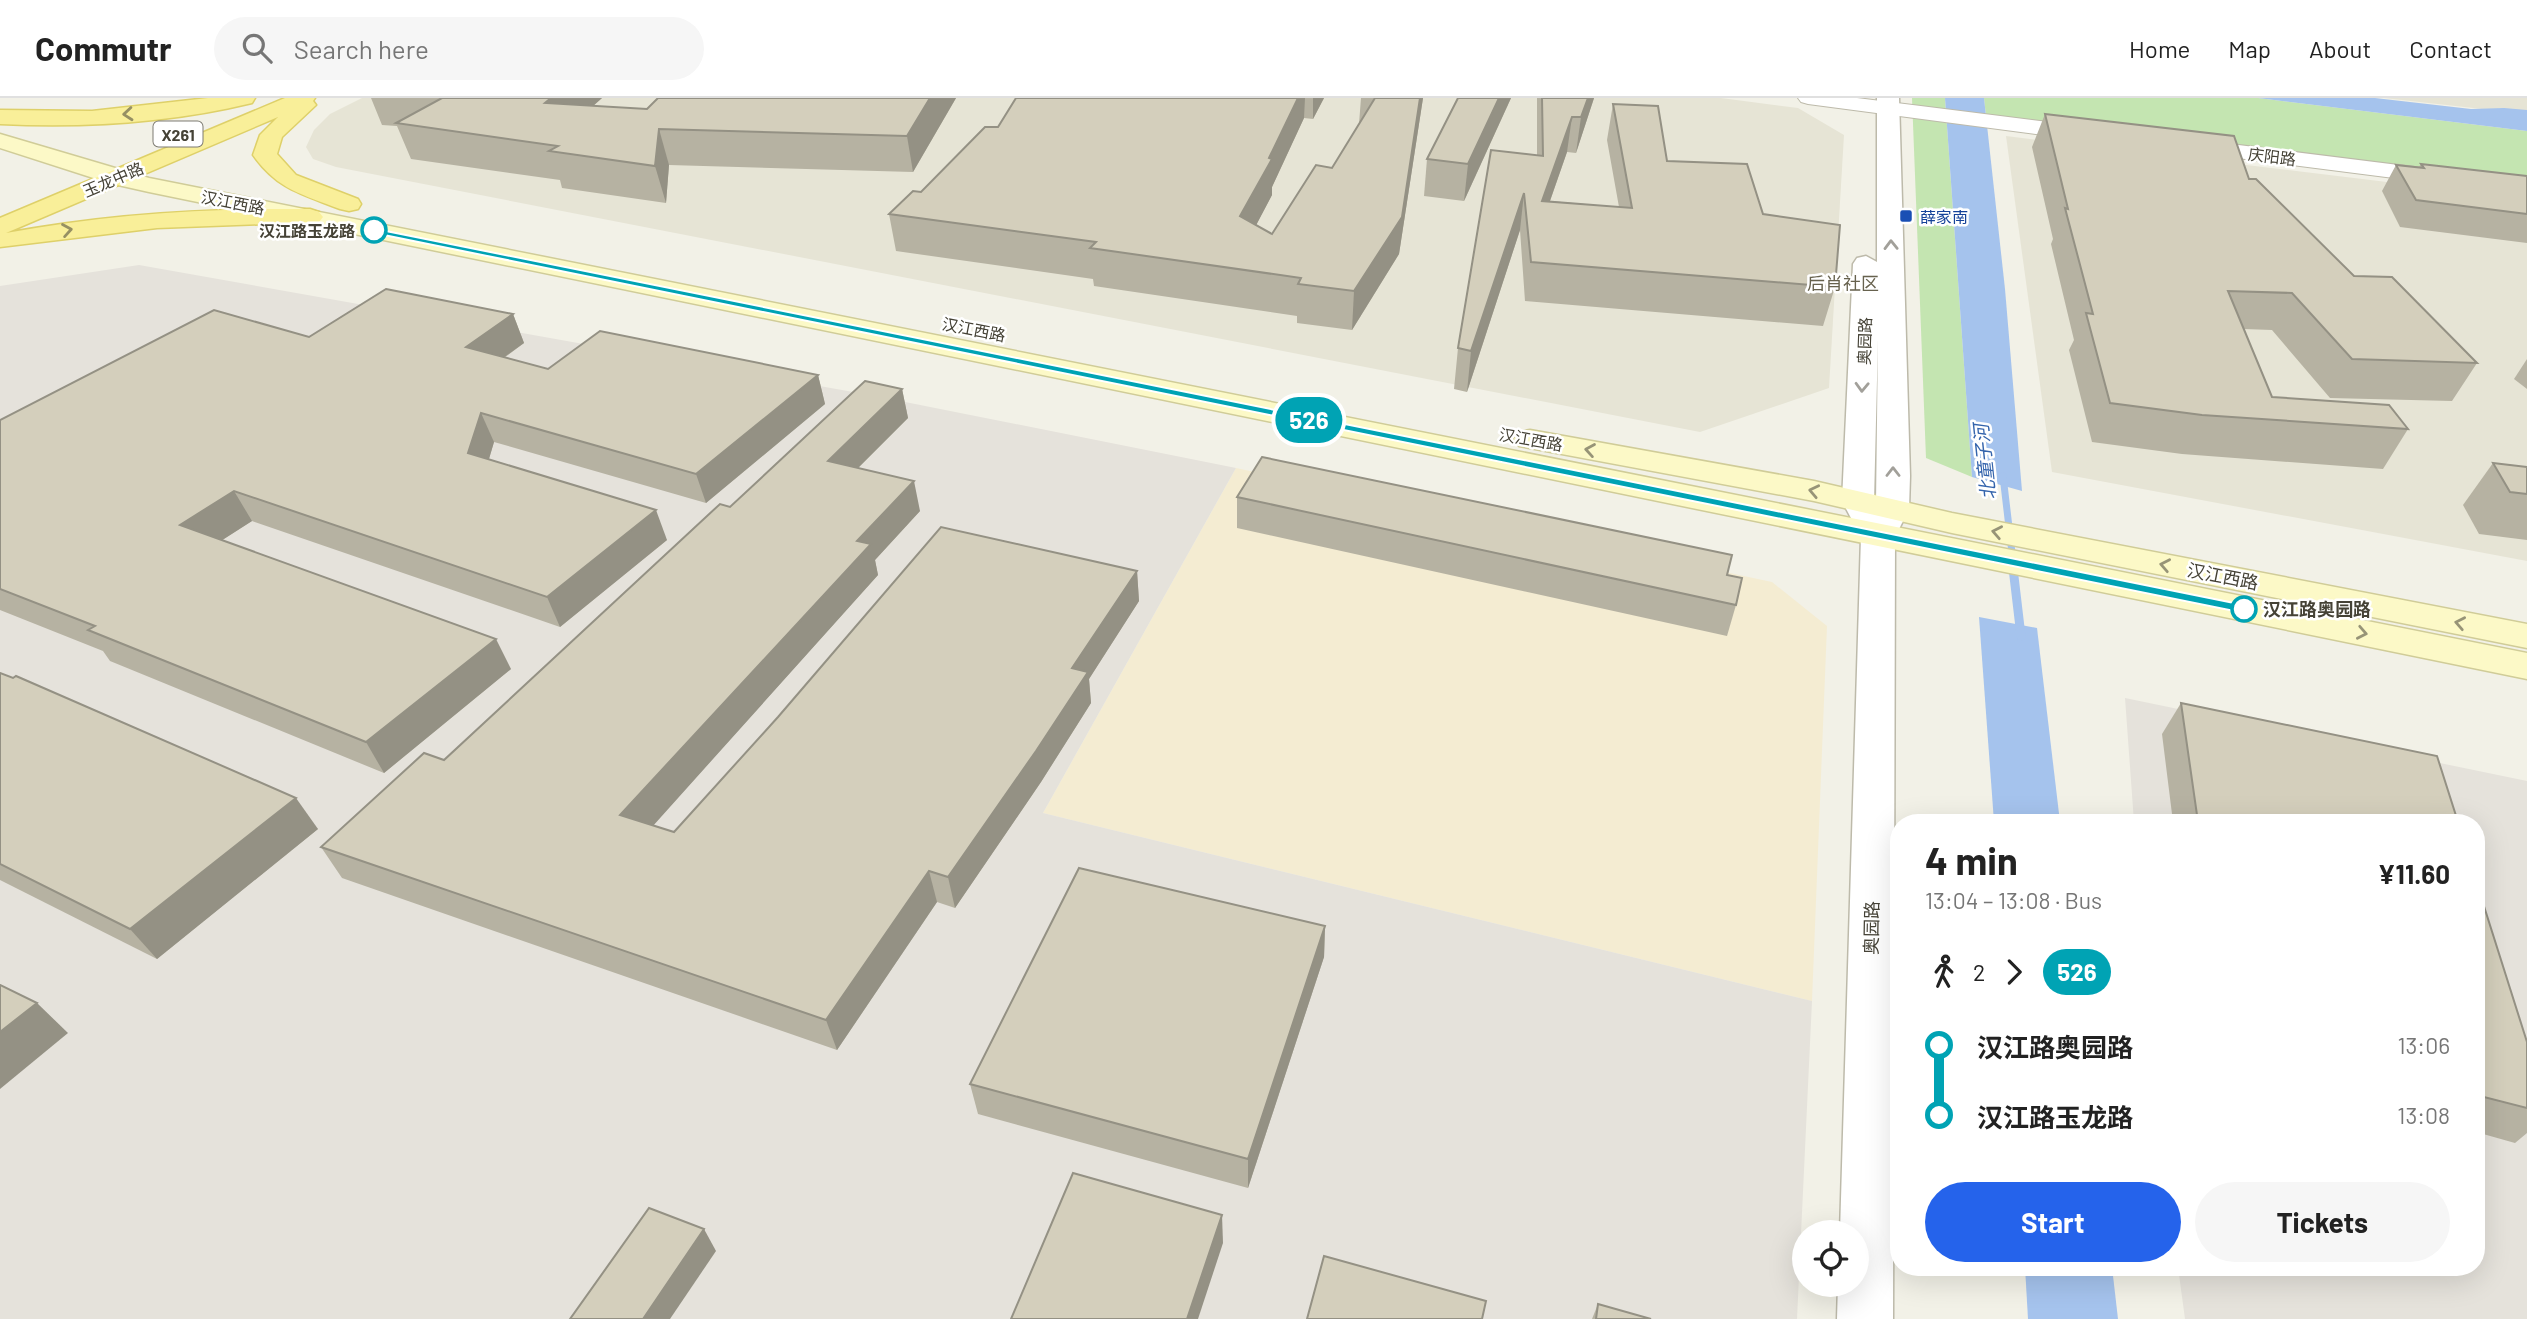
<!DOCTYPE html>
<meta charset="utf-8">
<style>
body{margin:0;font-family:Barlow,"Noto Sans SC",sans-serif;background:#f6f6f6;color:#222;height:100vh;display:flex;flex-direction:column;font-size:26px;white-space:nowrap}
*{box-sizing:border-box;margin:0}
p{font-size:23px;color:#767676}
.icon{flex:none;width:38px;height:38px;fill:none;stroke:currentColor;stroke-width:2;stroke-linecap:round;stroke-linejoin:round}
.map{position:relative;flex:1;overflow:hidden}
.sheet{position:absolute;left:1890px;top:716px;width:595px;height:462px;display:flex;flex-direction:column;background:#fff;border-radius:28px;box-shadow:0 7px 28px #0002}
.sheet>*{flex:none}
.badge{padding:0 14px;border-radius:23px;font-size:24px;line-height:46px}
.controls{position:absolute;left:1792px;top:1122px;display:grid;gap:14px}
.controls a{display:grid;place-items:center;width:77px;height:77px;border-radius:50%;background:#fff;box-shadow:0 7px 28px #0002;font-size:35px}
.map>.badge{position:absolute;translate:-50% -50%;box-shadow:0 0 0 4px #fff}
.legs{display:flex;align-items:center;gap:10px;height:77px;padding:0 35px;font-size:23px}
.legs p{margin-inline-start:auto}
.headline{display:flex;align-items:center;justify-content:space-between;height:119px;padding:0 35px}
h1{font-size:38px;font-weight:700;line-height:52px}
.cta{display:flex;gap:14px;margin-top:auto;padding:14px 35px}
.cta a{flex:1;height:80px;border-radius:42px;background:#2563eb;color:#fff;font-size:28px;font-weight:700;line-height:80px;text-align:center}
.cta a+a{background:#f6f6f6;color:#222}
ul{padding:0 35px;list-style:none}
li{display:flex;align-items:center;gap:24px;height:70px;font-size:26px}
li i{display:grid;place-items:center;width:10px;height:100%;margin:0 9px;background:currentColor}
li i::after{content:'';width:18px;height:18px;margin:-9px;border:5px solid;border-radius:50%;background:#fff}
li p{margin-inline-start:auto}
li:first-child i{background:linear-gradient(#0000 50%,currentColor 0)}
li:last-child i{background:linear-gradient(currentColor 50%,#0000 0)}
header{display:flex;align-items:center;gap:42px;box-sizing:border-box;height:98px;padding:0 35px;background:#fff;border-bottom:2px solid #e0e0e0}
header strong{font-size:33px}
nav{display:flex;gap:38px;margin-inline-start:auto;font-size:24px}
.search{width:490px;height:63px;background:#f6f6f6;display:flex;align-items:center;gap:18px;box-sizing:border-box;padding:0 24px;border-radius:38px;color:#767676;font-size:26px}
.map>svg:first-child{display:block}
.residential{fill:#e6e4d5}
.commercial{fill:#f4ecd2}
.industrial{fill:#e5e2db}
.green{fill:#c4e5b1}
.water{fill:#a5c3ed}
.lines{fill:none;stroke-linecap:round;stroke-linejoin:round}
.stream-far1{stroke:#a5c3ed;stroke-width:7}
.stream{stroke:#a5c3ed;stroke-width:9}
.minor-casing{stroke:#bdbaaa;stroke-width:2}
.tertiary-casing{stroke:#bdbaaa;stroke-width:3}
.secondary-casing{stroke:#d0cc98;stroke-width:3}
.primary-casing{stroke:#ded069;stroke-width:3}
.minor{fill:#fff;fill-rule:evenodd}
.tertiary{fill:#fff;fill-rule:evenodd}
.secondary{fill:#fcf9c7;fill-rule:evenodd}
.primary{fill:#f9ef99;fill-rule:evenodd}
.wall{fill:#b6b2a2}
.shaded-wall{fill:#949184}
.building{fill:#d4cfbc;stroke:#949184;stroke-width:2}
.oneway{stroke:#969063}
.oneway2{stroke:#a2a09a}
.oneway3{stroke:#979477}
.line-1{fill:#00a3b4;stroke:#fff;stroke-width:2}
.transit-dot{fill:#1a4fb4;stroke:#fff;stroke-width:2.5}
.stop-1-dot{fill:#fff;stroke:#00a3b4;stroke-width:3.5}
.labels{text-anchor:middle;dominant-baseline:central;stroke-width:5;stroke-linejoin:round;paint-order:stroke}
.shield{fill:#fff;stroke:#7d7b72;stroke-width:2}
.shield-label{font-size:16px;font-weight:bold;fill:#454236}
.far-street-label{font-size:16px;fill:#454236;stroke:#fff}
.far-transit-label{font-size:16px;fill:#164399;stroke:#fff;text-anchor:start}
.far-stop-label{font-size:16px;font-weight:bold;fill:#454236;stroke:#fff;text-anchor:end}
.far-quarter-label{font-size:18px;fill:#67624e;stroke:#fff}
.street-label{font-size:18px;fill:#454236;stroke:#fff}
.stop-label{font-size:18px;font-weight:bold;fill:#454236;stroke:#fff;text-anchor:start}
.water-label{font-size:19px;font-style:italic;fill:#3464ac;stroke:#fff}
</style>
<header>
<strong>Commutr</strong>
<div class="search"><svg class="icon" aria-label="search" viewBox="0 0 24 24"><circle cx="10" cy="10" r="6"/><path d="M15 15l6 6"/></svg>Search here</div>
<nav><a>Home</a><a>Map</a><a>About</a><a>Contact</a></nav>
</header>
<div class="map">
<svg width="2527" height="1221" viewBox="0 0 2527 1221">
<rect width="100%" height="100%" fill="#f2f1e7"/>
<g class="residential">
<path d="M362 0H1721L1798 10 1844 37 1829 290 1700 334 336 69 313 61 306 49 314 32 330 16Z"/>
<path d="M2384 0H2527V16Z"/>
<path d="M2006 38 2527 101V463L2052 374Z"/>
</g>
<path class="commercial" d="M1236 370 1772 484 1827 528 1812 903 1043 715Z"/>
<g class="industrial">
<path d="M139 167 870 297 1236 370 1043 715 1812 903 1797 1221H0V188Z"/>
<path d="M2125 600 2527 683V1221H2185L2178 1169H2476V724H2134Z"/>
</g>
<g class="green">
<path d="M1912 0H1945L1972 379 1926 360Z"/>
<path d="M1984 0H2258L2527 33V85L1986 18Z"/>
</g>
<g class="water">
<path d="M1945 0H1984L2005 191 2022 393 1972 379Z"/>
<path d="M2258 0H2375L2471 11 2504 10 2527 12V33Z"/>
<path d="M1979 519 2037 530 2060 724H1994Z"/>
<path d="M2025 1169H2112L2118 1221H2028Z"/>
</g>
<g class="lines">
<path class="stream-far1" d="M2003 378 2014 472"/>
<path class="stream" d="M2013 470 2021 538"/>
<g class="minor-casing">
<g id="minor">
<path d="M1798 0H1857L2088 29 2096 31 2099 36 2096 41 2088 43 1808 6 1801 4Z"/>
<path d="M2191 41 2527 83V97L2183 53 2180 48 2183 43Z"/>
</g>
</g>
<g class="tertiary-casing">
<path id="tertiary" d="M1877 0H1899L1910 378 1909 411 1895 439 1893 1221H1837L1838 1186H1857V1134H1840L1861 439 1842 403 1853 166 1857 160 1866 158 1877 164ZM1878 241 1876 406 1874 403Z"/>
</g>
<g class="secondary-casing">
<g id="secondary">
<path d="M0 36 149 80 2527 555V581L149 94 109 85 0 50Z"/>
<path d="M1530 332 1814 383 1952 415 2527 526V550L1952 435 1814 403 1519 348 1514 341 1519 334Z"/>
</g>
</g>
<g class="primary-casing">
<g id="primary">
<path d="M208 0H255L252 5C170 25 84 30 0 26V12L92 13Z"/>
<path d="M285 0H315L313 3 316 7 282 39 277 56 296 77 358 101 361 106 358 111 349 113 340 111C302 96 278 92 253 57L260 37 278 19 6 135C107 116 207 110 310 111L319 114 323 119 319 124 157 130 0 149V120Z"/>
</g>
</g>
<use href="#minor" class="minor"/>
<use href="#tertiary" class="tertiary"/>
<use href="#secondary" class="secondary"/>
<use href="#primary" class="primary"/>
</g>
<g class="wall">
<path d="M371 0H602L593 8 647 11 658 0H956L913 74 669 67 666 105 562 90 560 82 411 61 397 28 382 27Z"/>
<path d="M1016 0H1324L1313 21 1304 20 1272 89V97L1256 127 1272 136 1332 70 1359 26 1361 0H1423L1399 156 1352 232 1297 225V218L1094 188 1093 181 896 153 889 116 921 94 998 29Z"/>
<path d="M1458 0H1511L1464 103 1424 98 1427 61Z"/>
<path d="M1537 0H1594L1576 55 1567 54 1550 103 1619 109 1607 42 1613 6 1667 63 1763 116 1835 189 1823 228 1525 203 1520 132 1467 294 1454 291 1458 250 1537 57Z"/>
<path d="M2045 16 2249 81 2354 178 2477 265 2452 303 2330 300 2272 232 2244 231 2272 299 2408 331 2383 371 2182 356 2092 344 2069 252 2074 242 2051 146 2053 141 2032 49Z"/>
<path d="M2421 66 2527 78V145L2400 129 2382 93 2396 67 2419 69Z"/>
<path d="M513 216 524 245 504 260 548 271 818 277 825 306 706 405 494 344 489 361 667 442 560 529 252 423 222 442 511 571 384 675 110 563 103 553 0 512V322Z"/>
<path d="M2527 261V291L2514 281Z"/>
<path d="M902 291 908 320 858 370 920 413 875 462 878 477 653 727 674 734 1137 473 1139 503 1089 581 1091 605 1041 684 955 810 937 804 837 952 342 780 321 749 444 662 730 409Z"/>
<path d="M2493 365 2527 369V442L2479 436 2463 407Z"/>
<path d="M1237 399 1727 477 1736 507 1727 538 1237 430Z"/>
<path d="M0 575 318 731 157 861 0 782Z"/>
<path d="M2181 605 2458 724H2173L2162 636Z"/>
<path d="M2476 783 2527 944V1035L2515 1045 2476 1034Z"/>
<path d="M1325 828 1324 859 1248 1090 978 1016 970 986Z"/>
<path d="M1598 1206 1651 1221H1592Z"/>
</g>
<g class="shaded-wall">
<path d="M551 0H602L557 40 545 5Z"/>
<path d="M930 0H956L913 74 907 38Z"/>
<path d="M1298 0H1305L1304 20 1272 89V97L1241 156 1240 118Z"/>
<path d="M1313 0H1324L1313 21Z"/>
<path d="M1420 0H1423L1399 156 1352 232 1354 193Z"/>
<path d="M1499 0H1511L1464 103 1468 66Z"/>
<path d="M1588 0H1594L1576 55 1581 19Z"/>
<path d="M1572 19 1567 54 1537 140 1542 103Z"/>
<path d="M659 31 669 67 666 105 655 68Z"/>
<path d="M1524 95 1520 132 1467 294 1471 253Z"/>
<path d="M513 216 524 245 478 278 466 249Z"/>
<path d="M818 277 825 306 706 405 696 376Z"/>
<path d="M902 291 908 320 835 393 828 363Z"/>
<path d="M481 315 494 344 482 384 468 355Z"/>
<path d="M914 383 920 413 875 462 878 477 635 748 620 717 857 443Z"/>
<path d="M234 393 252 423 199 457 180 427Z"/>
<path d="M656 412 667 442 560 529 547 499Z"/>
<path d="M1137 473 1139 503 1089 581 1091 605 1041 684 955 810 948 779 1072 570Z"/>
<path d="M496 541 511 571 384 675 366 644Z"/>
<path d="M296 700 318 731 157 861 130 831Z"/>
<path d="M929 773 937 804 837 952 826 922Z"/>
<path d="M1325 828 1324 859 1248 1090V1061Z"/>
<path d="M37 905 68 935 0 991V934Z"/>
<path d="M1222 1117 1223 1145 1198 1221H1187Z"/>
<path d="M704 1131 716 1153 670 1221H643Z"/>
</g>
<g class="building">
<path d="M442 0H551L545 5 647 11 658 0H930L907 38 659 31 655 68 549 53 558 48 396 25Z"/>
<path d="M1016 0H1298L1269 60 1272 61 1240 118 1272 136 1316 67 1332 70 1375 0H1420L1402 119 1354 193 1298 186 1301 180 1090 150 1096 144 889 116 913 93 921 94 985 29H998Z"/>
<path d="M1458 0H1499L1468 66 1427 61Z"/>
<path d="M1542 0H1588L1581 19H1572L1542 103 1632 110 1613 6 1658 8 1667 63 1747 66 1763 116 1840 127 1835 189 1531 164 1524 95 1471 253 1458 250 1491 52 1543 58Z"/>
<path d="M2045 16 2234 38 2249 81H2256L2354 178 2392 179 2477 265 2352 261 2292 195 2228 193 2272 299 2389 307 2408 331 2202 317 2110 305 2086 215 2093 216 2065 110 2068 111Z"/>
<path d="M2421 66 2527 78V116L2416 102 2396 67 2424 70Z"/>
<path d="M386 191 513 216 466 249 548 271 600 233 818 277 696 376 481 315 468 355 656 412 547 499 234 393 180 427 496 541 366 644 88 532 95 528 0 491V322L214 212 309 239Z"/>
<path d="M865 283 902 291 828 363 914 383 857 443 871 446 620 717 674 734 778 619 941 429 1137 473 1072 570 1088 574 1036 653 948 779 929 773 826 922 321 749 424 655 444 662 720 406 730 409Z"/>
<path d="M1262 359 1732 457 1727 477 1742 480 1736 507 1237 399Z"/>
<path d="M2493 365 2527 369V396L2510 394Z"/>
<path d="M0 575 13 580 16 578 296 700 130 831 0 766Z"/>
<path d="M2181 605 2437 658 2458 724H2198Z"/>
<path d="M1079 770 1325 828 1248 1061 970 986Z"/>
<path d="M2476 783 2527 944V1010L2476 997Z"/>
<path d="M0 887 37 905 0 934Z"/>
<path d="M1073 1075 1222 1117 1187 1221H1011Z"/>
<path d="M649 1110 704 1131 643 1221H570Z"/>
<path d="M1324 1158 1486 1203 1482 1221H1307Z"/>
<path d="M1598 1206 1651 1221H1596Z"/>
</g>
<defs><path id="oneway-chevron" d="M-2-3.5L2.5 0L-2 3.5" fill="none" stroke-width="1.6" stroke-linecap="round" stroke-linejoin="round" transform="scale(1.75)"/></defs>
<g class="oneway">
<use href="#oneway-chevron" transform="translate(128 16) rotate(175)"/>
<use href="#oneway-chevron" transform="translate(67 132) rotate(-10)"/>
</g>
<g class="oneway2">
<use href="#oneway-chevron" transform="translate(1891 147) rotate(-91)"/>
<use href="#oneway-chevron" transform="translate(1862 289) rotate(92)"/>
<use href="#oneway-chevron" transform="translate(1893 374) rotate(-90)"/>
</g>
<g class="oneway3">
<use href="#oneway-chevron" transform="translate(1590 352) rotate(-170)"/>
<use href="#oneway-chevron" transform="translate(1814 393) rotate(-168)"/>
<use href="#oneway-chevron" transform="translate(1997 434) rotate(-169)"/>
<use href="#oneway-chevron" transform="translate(2165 467) rotate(-169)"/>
<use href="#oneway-chevron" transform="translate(2460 525) rotate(-169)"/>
<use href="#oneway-chevron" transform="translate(2362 535) rotate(11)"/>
</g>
<path class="line-1" d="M371 130 2244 507 2251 511 2244 515 374 135 371 134Z"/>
<rect class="transit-dot" x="1899" y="111" width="14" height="14" rx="3.5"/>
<g class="stop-1-dot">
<circle cx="374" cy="132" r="12"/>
<circle cx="2244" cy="511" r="12"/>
</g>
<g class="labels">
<rect class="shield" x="153.5" y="23.5" width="49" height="25" rx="5"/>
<g class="shield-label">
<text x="178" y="36">X261</text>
</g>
<g class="far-street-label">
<text transform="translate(2272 58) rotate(7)">庆阳路</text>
<text transform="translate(113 81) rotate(-23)">玉龙中路</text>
<text transform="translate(233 104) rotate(11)">汉江西路</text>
<text transform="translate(974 231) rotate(11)">汉江西路</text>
<text transform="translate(1864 243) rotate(-88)">奥园路</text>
<text transform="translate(1531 341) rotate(10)">汉江西路</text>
</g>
<g class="far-transit-label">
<text x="1920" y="118">薛家南</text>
</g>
<g class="far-stop-label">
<text x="355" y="132">汉江路玉龙路</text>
</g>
<g class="far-quarter-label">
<text x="1843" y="185">后肖社区</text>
</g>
<g class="street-label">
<text transform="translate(2223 478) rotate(11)">汉江西路</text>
<text transform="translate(1871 830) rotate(-89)">奥园路</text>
</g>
<g class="stop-label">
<text x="2263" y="511">汉江路奥园路</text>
</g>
<g class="water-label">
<text transform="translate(1984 364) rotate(-96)">北童子河</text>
</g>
</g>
</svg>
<div class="controls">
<a><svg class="icon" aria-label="locate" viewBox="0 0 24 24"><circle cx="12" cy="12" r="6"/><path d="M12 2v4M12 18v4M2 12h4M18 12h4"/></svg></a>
</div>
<b class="badge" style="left:1309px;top:322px;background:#00a3b4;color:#fff">526</b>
<section class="sheet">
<div class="headline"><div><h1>4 min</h1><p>13:04 – 13:08 · Bus</p></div><b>¥11.60</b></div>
<div class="legs"><svg class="icon" aria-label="walk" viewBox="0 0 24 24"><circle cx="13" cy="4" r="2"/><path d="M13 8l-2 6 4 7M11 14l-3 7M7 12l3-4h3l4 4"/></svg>2<svg class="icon" aria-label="forward" viewBox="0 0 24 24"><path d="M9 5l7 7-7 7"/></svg><b class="badge" style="background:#00a3b4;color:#fff">526</b></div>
<ul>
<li><i style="color:#00a3b4"></i><b>汉江路奥园路</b><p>13:06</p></li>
<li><i style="color:#00a3b4"></i><b>汉江路玉龙路</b><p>13:08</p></li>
</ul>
<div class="cta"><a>Start</a><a>Tickets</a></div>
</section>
</div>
